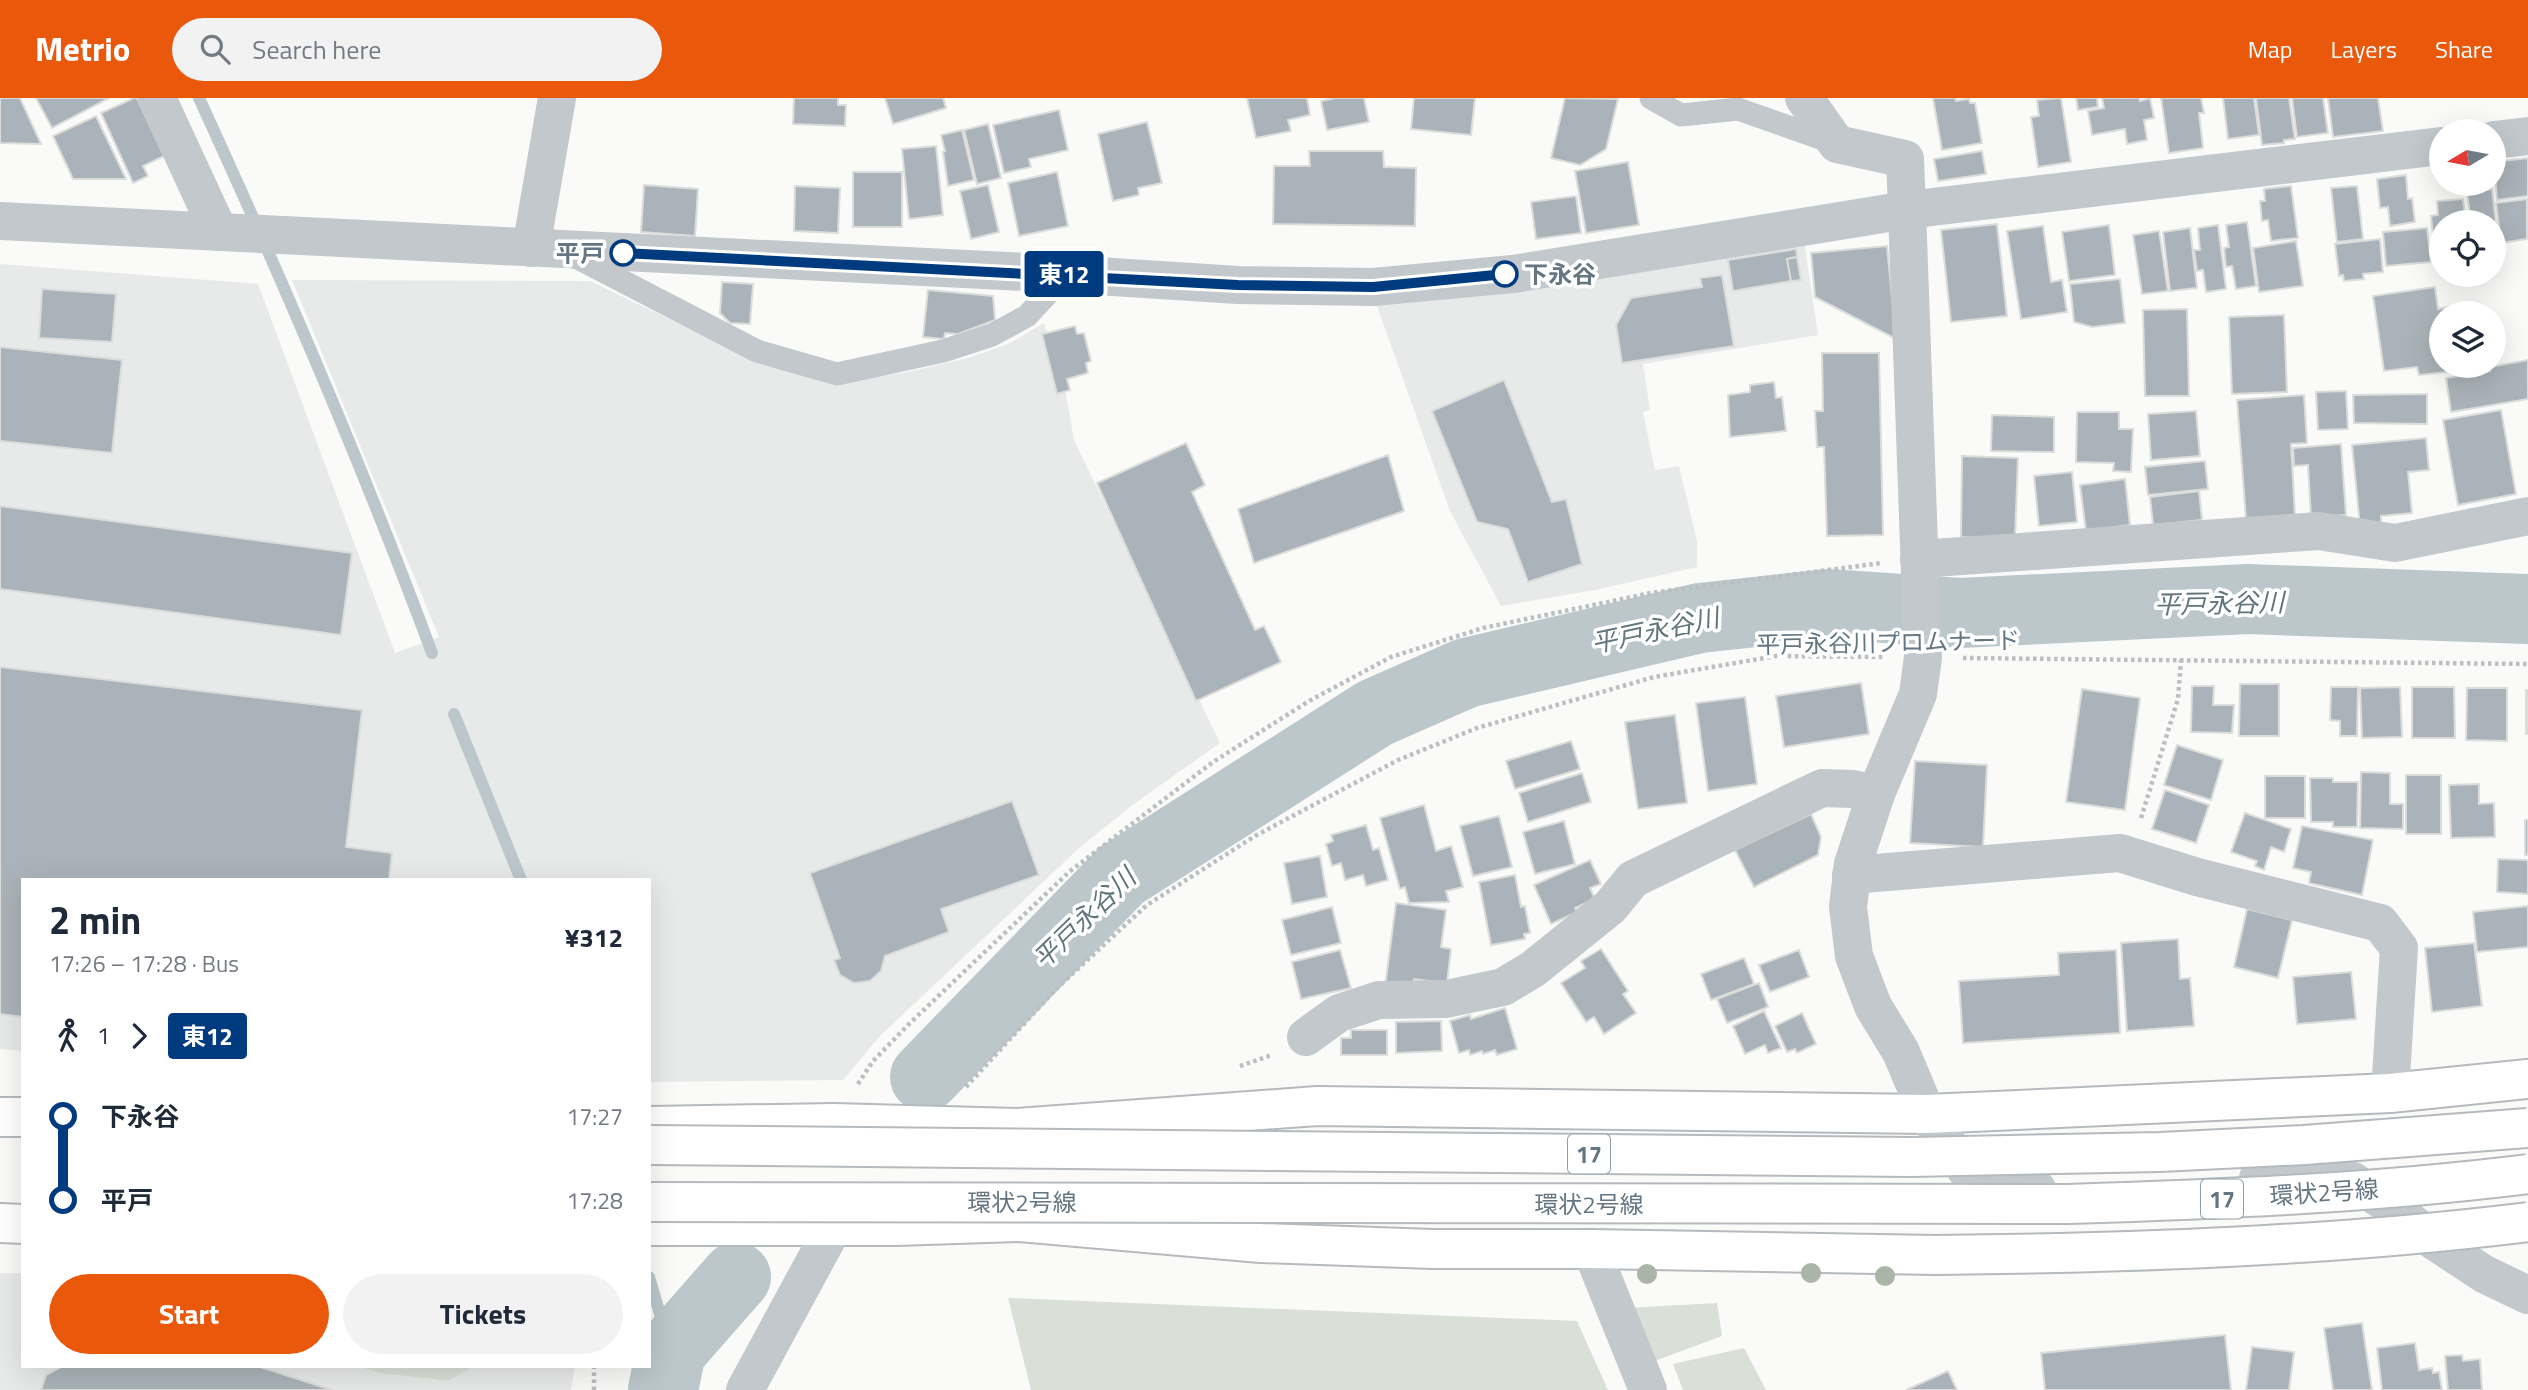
<!DOCTYPE html>
<meta charset="utf-8">
<style>
body{margin:0;font-family:"Titillium Web","Noto Sans JP",sans-serif;background:#f2f2f3;color:#1f2937;height:100vh;display:flex;flex-direction:column;font-size:26px;white-space:nowrap}
*{box-sizing:border-box;margin:0}
p{font-size:23px;color:#747a83}
.icon{flex:none;width:38px;height:38px;fill:none;stroke:currentColor;stroke-width:2;stroke-linecap:round;stroke-linejoin:round}
.map{position:relative;flex:1;overflow:hidden}
.drawer{position:absolute;left:21px;top:780px;width:630px;height:490px;display:flex;flex-direction:column;background:#fff;border-radius:0px;box-shadow:0 7px 28px #0002}
.drawer>*{flex:none}
.badge{padding:0 14px;border-radius:5px;font-size:24px;line-height:46px}
.needle{width:46px;rotate:260deg}
.tools{position:absolute;left:2429px;top:21px;display:grid;gap:14px}
.tools a{display:grid;place-items:center;width:77px;height:77px;border-radius:50%;background:#fff;box-shadow:0 7px 28px #0002;font-size:35px}
.map>.badge{position:absolute;translate:-50% -50%;box-shadow:0 0 0 4px #fff}
.legs{display:flex;align-items:center;gap:10px;height:77px;padding:0 28px;font-size:23px}
.legs p{margin-inline-start:auto}
.head{display:flex;align-items:center;justify-content:space-between;height:119px;padding:0 28px}
h1{font-size:38px;font-weight:700;line-height:52px}
.cta{display:flex;gap:14px;margin-top:auto;padding:14px 28px}
.cta a{flex:1;height:80px;border-radius:42px;background:#ea580c;color:#fff;font-size:28px;font-weight:700;line-height:80px;text-align:center}
.cta a+a{background:#f2f2f3;color:#1f2937}
ul{padding:0 28px;list-style:none}
li{display:flex;align-items:center;gap:24px;height:84px;font-size:26px}
li i{display:grid;place-items:center;width:10px;height:100%;margin:0 9px;background:currentColor}
li i::after{content:'';width:18px;height:18px;margin:-9px;border:5px solid;border-radius:50%;background:#fff}
li p{margin-inline-start:auto}
li:first-child i{background:linear-gradient(#0000 50%,currentColor 0)}
li:last-child i{background:linear-gradient(currentColor 50%,#0000 0)}
header{display:flex;align-items:center;gap:42px;box-sizing:border-box;height:98px;padding:0 35px;background:#ea580c;color:#fff}
header strong{font-size:33px}
nav{display:flex;gap:38px;margin-inline-start:auto;font-size:24px}
.search{width:490px;height:63px;background:#f2f2f3;display:flex;align-items:center;gap:18px;box-sizing:border-box;padding:0 24px;border-radius:38px;color:#747a83;font-size:26px}
.map>svg:first-child{display:block}
.built{fill:#e8e9e9}
.green{fill:#dadfd7}
.lines{fill:none;stroke-linecap:round;stroke-linejoin:round}
.stream{stroke:#bbc7cb;stroke-width:12}
.river{stroke:#bbc7cb;stroke-width:70}
.building{fill:#aab3b9;stroke:#dcdcda;stroke-width:2}
.primary-casing{stroke:#b5babe;stroke-width:42}
.path{stroke:#bbbfc2;stroke-width:4.5;stroke-dasharray:3.5 3.5;stroke-linecap:butt}
.service{stroke:#c3c8cc;stroke-width:23}
.minor{stroke:#c3c8cc;stroke-width:38}
.tertiary{stroke:#c3c8cc;stroke-width:38}
.primary{stroke:#fff;stroke-width:38}
.primary-bridge-casing{stroke:#b5babe;stroke-width:42;stroke-linecap:butt}
.primary-bridge{stroke:#fff;stroke-width:38}
.tree{fill:#aab4a7}
.line-1-casing{stroke:#fff;stroke-width:16}
.line-1{stroke:#003b80;stroke-width:10}
.stop-1-dot{fill:#fff;stroke:#003b80;stroke-width:3.5}
.labels{text-anchor:middle;dominant-baseline:central;stroke-width:7;stroke-linejoin:round;paint-order:stroke}
.shield{fill:#fff;stroke:#939fa8;stroke-width:2}
.shield-label{font-size:23px;font-weight:bold;fill:#657683}
.stop-label{font-size:24px;font-weight:bold;fill:#657683;stroke:#fff;text-anchor:end}
.street-label{font-size:24px;fill:#657683;stroke:#fff}
.water-label{font-size:26px;font-style:italic;fill:#60757c;stroke:#fff}
</style>
<header>
<strong>Metrio</strong>
<div class="search"><svg class="icon" aria-label="search" viewBox="0 0 24 24"><circle cx="10" cy="10" r="6"/><path d="M15 15l6 6"/></svg>Search here</div>
<nav><a>Map</a><a>Layers</a><a>Share</a></nav>
</header>
<div class="map">
<svg width="2528" height="1292" viewBox="0 0 2528 1292">
<rect width="100%" height="100%" fill="#fafaf8"/>
<g class="built">
<path d="M1804 143 1818 237 1643 266 1650 312 1643 314 1655 372 1679 368 1697 443V469L1595 492 1501 508 1450 413 1376 205Z"/>
<path d="M0 166 258 186 395 555 439 539 292 182 590 183 759 264 827 283 903 275 968 260 1010 245 1044 225 1064 285 1074 342 1220 645 1131 708 1077 752 879 939 843 982 649 984V782H23V953L0 951Z"/>
<path d="M0 1175H23V1269H359L380 1275 448 1283 473 1269H575L571 1292H0Z"/>
</g>
<g class="green">
<path d="M1008 1200 1577 1223 1608 1292H1031Z"/>
<path d="M1717 1205 1722 1238 1652 1264 1627 1210Z"/>
<path d="M1744 1250 1766 1292H1683L1673 1266Z"/>
<path d="M359 1269H473L448 1283 380 1275Z"/>
</g>
<g class="lines">
<g class="stream">
<path d="M199 0C283 183 362 366 432 555"/>
<path d="M454 616 521 782"/>
<path d="M649 1179 671 1253"/>
</g>
<g class="river">
<path d="M925 979 1121 777 1375 615 1466 575 1700 520 1827 506 1960 515 2248 501 2528 511"/>
<path d="M663 1292 671 1253 736 1179"/>
</g>
</g>
<g class="building">
<path d="M0 0H20L41 46 0 45Z"/>
<path d="M36 0H109L52 30Z"/>
<path d="M134 0H137L164 58 143 68 148 78 133 85 101 15Z"/>
<path d="M794 0H838V7H846L845 28 793 26Z"/>
<path d="M885 0H943L946 10 893 26Z"/>
<path d="M1247 0H1307L1310 17 1288 22 1291 33 1256 40Z"/>
<path d="M1336 0H1364L1369 24 1327 32 1321 3Z"/>
<path d="M1414 0H1475L1471 37 1411 31Z"/>
<path d="M1565 0 1618 1 1606 51 1580 67 1551 60Z"/>
<path d="M1933 0H1955L1956 3 1969 1 1970 5H1975L1982 45 1942 52Z"/>
<path d="M2061 0 2071 64 2038 69 2031 19 2039 18 2037 2Z"/>
<path d="M2076 0H2097L2098 9 2078 12Z"/>
<path d="M2102 0H2139L2140 3 2150 0 2154 20 2144 22 2147 42 2127 46 2125 31 2092 37 2088 13 2104 10Z"/>
<path d="M2161 0H2201L2204 15H2199L2203 50 2169 55Z"/>
<path d="M2223 0H2254L2259 37 2228 41Z"/>
<path d="M2256 0H2289L2295 41 2284 42V45L2262 47Z"/>
<path d="M2292 0H2323L2328 35 2297 39Z"/>
<path d="M2328 0H2378L2383 33 2333 39Z"/>
<path d="M1059 12 1068 52 1029 61 1031 69 1004 75 993 27Z"/>
<path d="M96 18 126 81H73L53 38Z"/>
<path d="M1147 24 1162 85 1138 90 1139 97 1113 103 1098 36Z"/>
<path d="M988 26 1001 80 977 86 964 32Z"/>
<path d="M962 32 974 82 948 88 943 54 945 53 941 37Z"/>
<path d="M936 48 943 117 909 121 902 51Z"/>
<path d="M1309 53H1383L1384 69 1416 70 1415 128 1273 126 1274 68H1310Z"/>
<path d="M1982 53 1986 76 1938 83 1934 61Z"/>
<path d="M2528 60V98L2497 102 2494 64Z"/>
<path d="M1628 64 1639 127 1586 135 1575 73Z"/>
<rect x="853" y="74" width="49" height="55"/>
<path d="M1057 74 1068 128 1019 138 1008 85Z"/>
<path d="M2406 77 2408 101 2412 100 2415 124 2390 128 2388 109 2380 110 2377 81Z"/>
<path d="M644 87 698 91 695 138 641 134Z"/>
<path d="M988 87 999 134 971 141 960 93Z"/>
<path d="M795 88 840 90 838 135 794 133Z"/>
<path d="M2291 88 2298 140 2271 143 2268 122 2262 123 2260 103H2265L2264 91Z"/>
<path d="M2357 88 2363 141 2337 144 2331 90Z"/>
<path d="M2492 91 2498 142 2494 143V124H2471L2467 94Z"/>
<path d="M1576 98 1581 135 1536 141 1531 104Z"/>
<path d="M2463 101 2466 124H2441V157L2435 158 2431 118 2438 117 2437 103Z"/>
<path d="M2527 101V141L2501 145 2496 105Z"/>
<path d="M2247 124 2256 188 2236 191 2232 168 2226 169 2224 150 2229 149 2226 127Z"/>
<path d="M1997 126 2007 218 1951 224 1941 132Z"/>
<path d="M2109 127 2115 177 2069 183 2062 134Z"/>
<path d="M2218 127 2226 191 2206 194 2203 172 2197 173 2194 152H2200L2198 130Z"/>
<path d="M2043 128 2051 184 2062 182 2067 214 2021 221 2007 133Z"/>
<path d="M2190 130 2197 190 2170 193 2163 134Z"/>
<path d="M2427 130 2431 164 2386 168 2383 134Z"/>
<path d="M2159 133 2168 193 2142 196 2133 137Z"/>
<path d="M2380 141 2383 174 2363 176 2364 181 2344 183 2343 177 2339 178 2335 146Z"/>
<path d="M2296 143 2303 188 2259 194 2253 150Z"/>
<path d="M1887 148 1896 241 1815 199 1811 155Z"/>
<path d="M1796 151 1797 159 1787 161 1791 183 1733 193 1728 162Z"/>
<path d="M1797 159 1801 182 1791 183 1787 161Z"/>
<path d="M1722 177 1734 248 1622 265 1616 227 1631 200 1702 189 1700 180Z"/>
<path d="M2120 181 2125 225 2092 229 2074 224 2070 186Z"/>
<path d="M722 184 753 186 750 226 730 225 720 215Z"/>
<path d="M2435 189 2438 211 2448 209 2449 215H2441V268H2455L2456 273 2419 277 2417 269 2384 273 2373 198Z"/>
<path d="M42 191 116 196 112 244 39 240Z"/>
<path d="M928 192 993 198 995 222 958 236 945 235 944 241 923 239Z"/>
<path d="M2187 211 2189 298H2145L2143 212Z"/>
<path d="M2284 217 2287 294 2232 296 2229 219Z"/>
<path d="M1075 228 1077 236 1084 235 1091 263 1086 265 1088 275 1067 281 1070 292 1057 296 1042 236Z"/>
<path d="M0 249 122 262 112 355 0 343Z"/>
<path d="M1822 255H1879L1883 437 1827 438 1824 349H1817L1815 313H1823Z"/>
<path d="M2528 262V301L2451 314 2446 280 2490 273V269Z"/>
<path d="M1504 282 1552 404 1566 401 1582 466 1528 484 1508 431 1477 424 1432 313Z"/>
<path d="M1774 284 1776 300 1782 299 1786 333 1730 339 1728 297 1750 294V287Z"/>
<path d="M2346 293 2348 331 2318 332 2316 294Z"/>
<path d="M2427 296V326L2354 325 2353 297Z"/>
<path d="M2304 297 2307 345 2291 346 2295 417 2246 421 2237 302Z"/>
<path d="M2501 312 2516 396 2458 407 2443 322Z"/>
<path d="M2196 313 2200 358 2151 362 2148 316Z"/>
<path d="M2077 314H2119V331H2133L2131 374 2113 373 2114 365 2076 364Z"/>
<path d="M1992 317 2054 319V354L1991 353Z"/>
<path d="M2426 340 2429 372 2408 374 2412 415 2381 418V426L2360 428 2352 347Z"/>
<path d="M1186 345 1205 387 1192 394 1255 532 1264 528 1281 564 1196 603 1097 385Z"/>
<path d="M2341 346 2346 417 2311 419 2308 367 2294 368 2293 350Z"/>
<path d="M1388 357 1404 413 1254 465 1238 411Z"/>
<path d="M1962 358 2018 360 2015 440 1961 439Z"/>
<path d="M2205 363 2208 391 2148 397 2145 369Z"/>
<path d="M2072 374 2077 424 2039 428 2034 378Z"/>
<path d="M2125 381 2130 427 2086 433 2080 387Z"/>
<path d="M2199 393 2202 422 2153 427 2150 399Z"/>
<path d="M0 408 352 455 341 537 0 491Z"/>
<path d="M0 569 362 612 346 749 392 755 389 782H23V919L0 916Z"/>
<path d="M1861 585 1869 636 1784 649 1776 598Z"/>
<path d="M2240 586H2279V638H2239Z"/>
<path d="M2192 588H2214L2213 607H2234L2232 635 2191 634Z"/>
<path d="M2331 589H2358L2357 638H2340V623L2330 622Z"/>
<path d="M2400 589 2402 639 2362 640 2360 590Z"/>
<path d="M2412 589H2454L2455 640H2412Z"/>
<path d="M2467 590H2507V643L2466 642Z"/>
<path d="M2082 591 2140 600 2125 712 2066 704Z"/>
<rect x="2526" y="592" width="2" height="44"/>
<path d="M1745 599 1757 686 1708 693 1696 605Z"/>
<path d="M1675 617 1687 705 1638 711 1625 624Z"/>
<path d="M1571 643 1580 671 1515 691 1506 663Z"/>
<path d="M2177 647 2223 662 2211 702 2164 687Z"/>
<path d="M1915 663 1987 667 1983 749 1910 745Z"/>
<path d="M2361 674 2390 675V706H2403V731L2360 730Z"/>
<path d="M1582 675 1591 704 1528 724 1519 695Z"/>
<rect x="2406" y="677" width="35" height="59"/>
<rect x="2265" y="678" width="40" height="42"/>
<path d="M2310 680H2333V684H2358L2357 729H2333V724H2311Z"/>
<path d="M2479 686V706L2494 705 2495 739 2451 740 2449 687Z"/>
<path d="M2165 692 2209 707 2196 745 2152 731Z"/>
<path d="M1012 703 1039 777 941 811 949 834 885 858 881 873 870 883 854 885 840 877 834 862 840 860 810 775Z"/>
<path d="M1424 707 1436 753 1451 748 1463 789 1446 793 1449 804 1409 805 1405 789 1400 791 1380 720Z"/>
<path d="M2245 715 2291 731 2284 754 2271 749 2264 772 2255 768 2257 763 2231 754Z"/>
<path d="M1811 716 1821 739 1818 757 1754 789 1735 752Z"/>
<path d="M1499 718 1512 769 1473 778 1460 728Z"/>
<rect x="2525" y="722" width="3" height="35"/>
<path d="M1564 723 1575 766 1535 776 1523 734Z"/>
<path d="M1366 727 1373 752 1379 750 1388 782 1366 788 1363 777 1345 782 1341 765 1332 768 1326 746 1333 743 1331 737Z"/>
<path d="M2302 728 2373 742 2362 797 2309 785 2311 774 2293 770Z"/>
<path d="M1320 758 1327 799 1292 806 1284 765Z"/>
<path d="M2498 761 2528 762V796L2497 794Z"/>
<path d="M1590 762 1601 786 1590 790 1595 801 1575 810 1577 814 1551 826 1534 787Z"/>
<path d="M1515 777 1521 809 1525 808 1530 835 1524 836 1525 841 1491 847 1479 784Z"/>
<path d="M1396 805 1446 812 1441 849 1451 851 1447 885 1414 881 1412 893 1385 889Z"/>
<path d="M2528 808V849L2477 854 2473 814Z"/>
<path d="M1332 809 1341 845 1291 857 1282 822Z"/>
<path d="M2247 811 2292 822 2278 880 2234 869Z"/>
<path d="M2178 841 2180 881 2190 880 2194 928 2127 933 2121 845Z"/>
<path d="M2474 845 2482 908 2432 914 2425 850Z"/>
<path d="M1601 851 1628 893 1623 896 1636 915 1604 936 1594 919 1586 924 1561 885 1585 870 1581 863Z"/>
<path d="M1340 852 1351 890 1301 901 1292 864Z"/>
<path d="M1799 852 1809 879 1770 894 1759 867Z"/>
<path d="M2116 852 2120 935 1963 945 1959 883 2059 877 2058 855Z"/>
<path d="M1744 860 1754 886 1711 902 1701 876Z"/>
<path d="M2351 874 2356 921 2297 926 2293 879Z"/>
<path d="M1759 885 1768 909 1727 925 1717 901Z"/>
<path d="M1505 910 1517 951 1497 957 1495 952 1483 956 1482 953 1470 957 1469 952 1459 955 1450 923 1470 917 1471 921Z"/>
<path d="M1764 913 1781 950 1768 955 1765 947 1745 956 1733 928Z"/>
<path d="M1802 915 1816 946 1797 955 1795 951 1787 954 1775 928Z"/>
<path d="M1441 923 1442 953 1396 955V924Z"/>
<path d="M1351 932H1387V957H1341V940H1351Z"/>
<path d="M2362 1225 2372 1292H2333L2324 1230Z"/>
<path d="M2225 1237 2231 1292H2045L2041 1255Z"/>
<path d="M2415 1245 2419 1272 2432 1270 2433 1275 2439 1274 2442 1292H2382L2377 1250Z"/>
<path d="M2252 1249 2294 1254 2289 1292H2246Z"/>
<path d="M2462 1257 2463 1263 2480 1261 2482 1292H2448L2445 1258Z"/>
<path d="M61 1269H260L332 1292H41L46 1277Z"/>
<path d="M1948 1273 1957 1292H1906Z"/>
</g>
<g class="lines">
<g class="primary-casing">
<g id="primary">
<path d="M0 1019H23"/>
<path d="M649 1028 833 1025 1017 1030 1317 1008 1927 1016 2390 995 2528 981"/>
<path d="M0 1125 23 1126"/>
<path d="M649 1128H896L1020 1124 1261 1145 1433 1151H1591L1936 1157"/>
</g>
</g>
<g class="path">
<path d="M1963 560 2528 566"/>
<path d="M2141 720 2178 601 2181 562"/>
<path d="M1240 968 1272 957"/>
<path d="M858 986 873 963 911 924 1069 774 1213 664 1309 603 1391 559 1483 530 1651 495 1882 465"/>
<path d="M966 989 1055 892 1147 807 1255 738 1398 662 1477 630 1654 579 1776 558 1884 559"/>
<path d="M594 1292V1269"/>
</g>
<g class="service">
<path d="M1651 0 1681 17 1738 11 1834 45"/>
<path d="M574 158 757 253 837 276 943 253 992 237 1027 218 1066 176"/>
</g>
<g class="minor">
<path d="M157 0 219 134"/>
<path d="M1804 0 1837 46 1905 61 1907 112"/>
<path d="M1919 461 2319 433 2395 445 2528 418"/>
<path d="M1851 777 2120 755 2197 779 2380 825 2399 850 2390 995"/>
<path d="M1306 939 1339 915 1379 902 1446 901 1503 889 1533 871 1610 809 1633 781 1822 690 1853 691 1876 696"/>
<path d="M1591 1151 1648 1292"/>
<path d="M745 1292 834 1128"/>
</g>
<g class="tertiary">
<path d="M2494 42 2528 38"/>
<path d="M1907 112 1923 559 1918 596 1876 696 1853 766 1848 809 1854 858 1873 908 1901 954 1927 1016 1973 1082 2000 1092 2037 1091"/>
<path d="M0 123 1066 176 1238 187 1373 189 1513 176 1907 112 2441 48"/>
<path d="M531 150 557 0"/>
<path d="M2258 1080 2315 1076 2353 1083 2389 1107 2437 1145 2484 1176 2528 1197"/>
</g>
<use href="#primary" class="primary"/>
<g class="primary-bridge-casing">
<g id="primary-bridge">
<path d="M649 1047 1911 1059 2160 1054 2304 1047 2528 1030"/>
<path d="M649 1104 2068 1106C2222 1101 2375 1095 2528 1076"/>
<path d="M1936 1157C2133 1155 2332 1148 2528 1124"/>
</g>
</g>
<use href="#primary-bridge" class="primary-bridge"/>
</g>
<g class="tree">
<circle cx="1811" cy="1175" r="10"/>
<circle cx="1647" cy="1176" r="10"/>
<circle cx="1885" cy="1178" r="10"/>
</g>
<g class="lines">
<g class="line-1-casing">
<path id="line-1" d="M623 155 1238 187 1373 189 1505 176"/>
</g>
<use href="#line-1" class="line-1"/>
</g>
<g class="stop-1-dot">
<circle cx="623" cy="155" r="12"/>
<circle cx="1505" cy="176" r="12"/>
</g>
<g class="labels">
<g class="shield">
<rect x="1568" y="1036.5" width="42" height="39" rx="5"/>
<rect x="2201" y="1081.5" width="42" height="39" rx="5"/>
</g>
<g class="shield-label">
<text x="1589" y="1056">17</text>
<text x="2222" y="1101">17</text>
</g>
<g class="stop-label">
<text x="604" y="155">平戸</text>
<text x="1524" y="176" text-anchor="start">下永谷</text>
</g>
<g class="street-label">
<text transform="translate(1888 544) rotate(-1)">平戸永谷川プロムナード</text>
<text transform="translate(2324 1094) rotate(-4)">環状2号線</text>
<text x="1022" y="1104">環状2号線</text>
<text x="1589" y="1106">環状2号線</text>
</g>
<g class="water-label">
<text transform="translate(2219 505) rotate(-1)">平戸永谷川</text>
<text transform="translate(1655 532) rotate(-12)">平戸永谷川</text>
<text transform="translate(1084 820) rotate(-44)">平戸永谷川</text>
</g>
</g>
</svg>
<div class="tools">
<a><svg class="needle" viewBox="-14 -14 28 28"><path d="M0-13l5 13h-10z" fill="#e53935"/><path d="M0 13l5-13h-10z" fill="#747a83"/></svg></a>
<a><svg class="icon" aria-label="locate" viewBox="0 0 24 24"><circle cx="12" cy="12" r="6"/><path d="M12 2v4M12 18v4M2 12h4M18 12h4"/></svg></a>
<a><svg class="icon" aria-label="layers" viewBox="0 0 24 24"><path d="M12 4l9 5-9 5-9-5zM3 14l9 5 9-5"/></svg></a>
</div>
<b class="badge" style="left:1064px;top:176px;background:#003b80;color:#fff">東12</b>
<section class="drawer">
<div class="head"><div><h1>2 min</h1><p>17:26 – 17:28 · Bus</p></div><b>¥312</b></div>
<div class="legs"><svg class="icon" aria-label="walk" viewBox="0 0 24 24"><circle cx="13" cy="4" r="2"/><path d="M13 8l-2 6 4 7M11 14l-3 7M7 12l3-4h3l4 4"/></svg>1<svg class="icon" aria-label="forward" viewBox="0 0 24 24"><path d="M9 5l7 7-7 7"/></svg><b class="badge" style="background:#003b80;color:#fff">東12</b></div>
<ul>
<li><i style="color:#003b80"></i><b>下永谷</b><p>17:27</p></li>
<li><i style="color:#003b80"></i><b>平戸</b><p>17:28</p></li>
</ul>
<div class="cta"><a>Start</a><a>Tickets</a></div>
</section>
</div>
